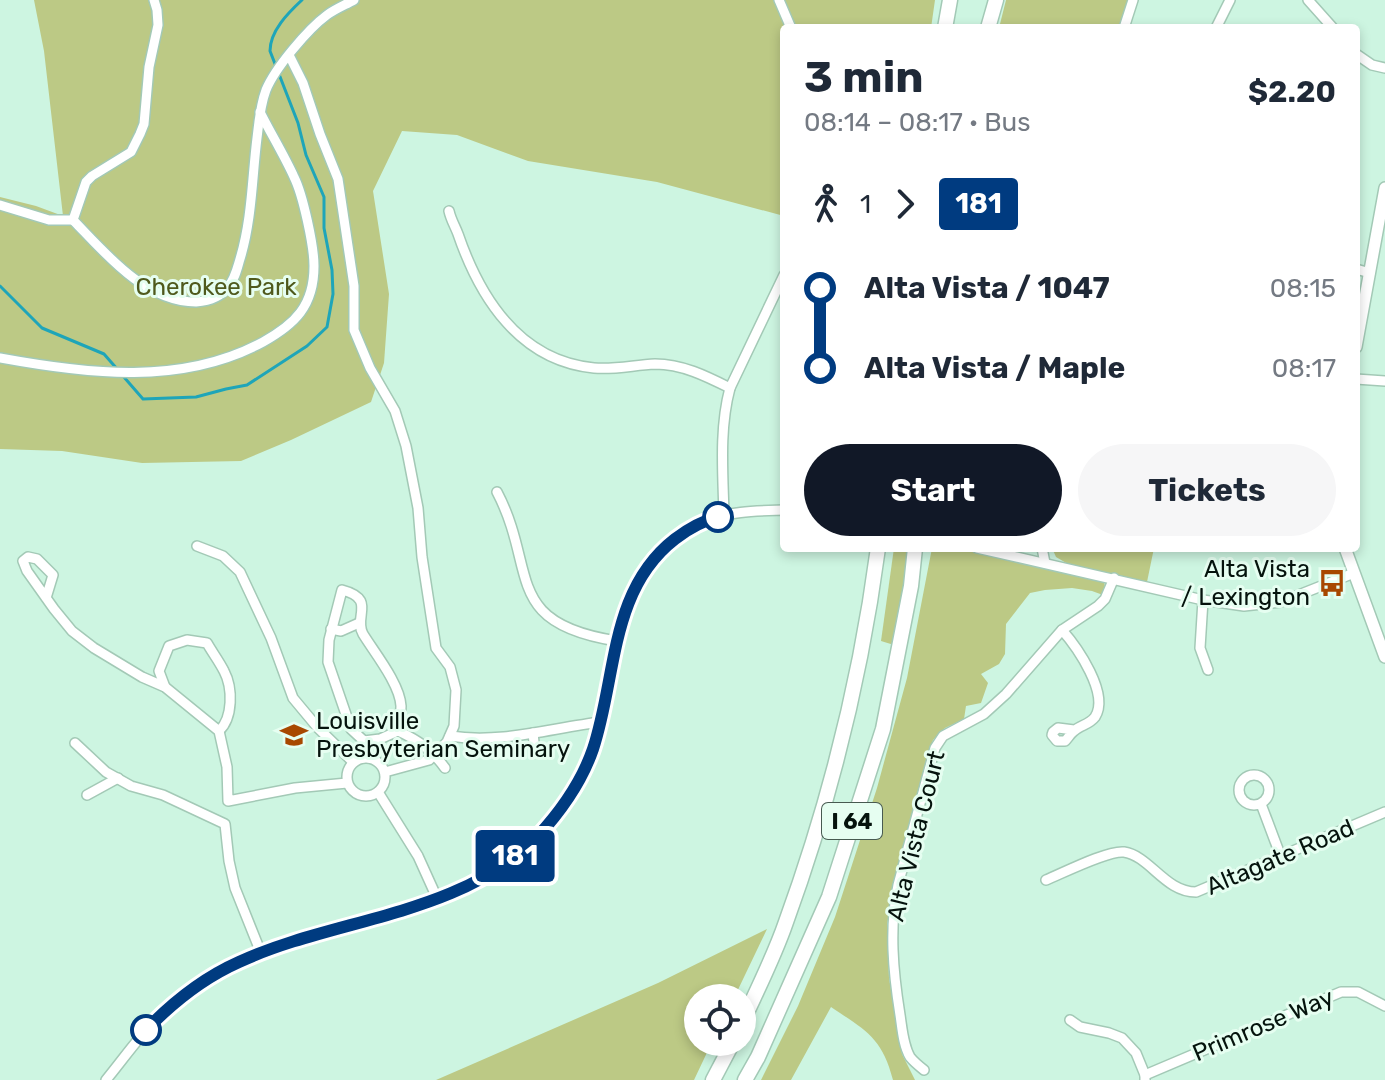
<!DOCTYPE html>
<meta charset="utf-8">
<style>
body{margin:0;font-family:Rubik,sans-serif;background:#f6f6f7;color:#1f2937;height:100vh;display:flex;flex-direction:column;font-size:30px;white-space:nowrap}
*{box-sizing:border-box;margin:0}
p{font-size:26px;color:#747a83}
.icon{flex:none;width:44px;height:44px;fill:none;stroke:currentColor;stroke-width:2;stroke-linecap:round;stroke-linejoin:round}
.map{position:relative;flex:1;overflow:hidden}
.side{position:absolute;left:780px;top:24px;width:580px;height:528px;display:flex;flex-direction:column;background:#fff;border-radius:8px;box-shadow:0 4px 12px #0003}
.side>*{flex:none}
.badge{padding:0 16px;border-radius:6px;font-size:28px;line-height:52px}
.fabs{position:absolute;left:684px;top:984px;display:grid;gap:16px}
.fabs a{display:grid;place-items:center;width:72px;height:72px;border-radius:50%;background:#fff;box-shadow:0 4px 12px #0003;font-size:40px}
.map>.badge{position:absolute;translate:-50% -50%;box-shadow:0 0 0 4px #fff}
.legs{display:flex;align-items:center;gap:12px;height:88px;padding:0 24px;font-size:26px}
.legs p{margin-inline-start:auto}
.summary{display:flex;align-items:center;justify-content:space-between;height:136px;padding:0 24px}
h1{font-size:44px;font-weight:700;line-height:60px}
.cta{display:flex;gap:16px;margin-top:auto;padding:16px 24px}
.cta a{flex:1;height:92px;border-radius:48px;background:#111827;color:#fff;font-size:32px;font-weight:700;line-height:92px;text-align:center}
.cta a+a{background:#f6f6f7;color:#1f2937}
ul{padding:0 24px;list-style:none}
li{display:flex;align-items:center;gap:28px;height:80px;font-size:30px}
li i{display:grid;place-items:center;width:12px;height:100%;margin:0 10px;background:currentColor}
li i::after{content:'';width:20px;height:20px;margin:-10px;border:6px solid;border-radius:50%;background:#fff}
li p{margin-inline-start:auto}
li:first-child i{background:linear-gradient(#0000 50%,currentColor 0)}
li:last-child i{background:linear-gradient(currentColor 50%,#0000 0)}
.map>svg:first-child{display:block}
.green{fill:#bcc985}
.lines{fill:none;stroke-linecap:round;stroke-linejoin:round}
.stream{stroke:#1ea5b9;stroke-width:3}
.minor-casing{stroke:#a3c9b6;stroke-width:12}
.major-casing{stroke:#a3c9b6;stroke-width:14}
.highway-casing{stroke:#a3c9b6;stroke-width:17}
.minor{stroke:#fff;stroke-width:9}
.major{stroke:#fff;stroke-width:11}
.highway{stroke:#fff;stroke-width:14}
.line-1-casing{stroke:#fff;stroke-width:18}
.line-1{stroke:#003b80;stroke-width:12}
.stop-1-dot{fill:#fff;stroke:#003b80;stroke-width:4}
.labels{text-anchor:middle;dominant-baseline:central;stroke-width:6;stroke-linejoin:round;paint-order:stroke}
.shield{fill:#e6fef1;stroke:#485a51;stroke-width:2}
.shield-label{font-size:22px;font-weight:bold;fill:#05130d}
.park-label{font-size:24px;fill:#4f591c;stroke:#e6fef1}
.poi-label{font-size:24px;fill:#05130d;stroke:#e6fef1;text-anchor:end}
.street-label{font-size:24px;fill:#05130d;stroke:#e6fef1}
</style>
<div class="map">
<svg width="1385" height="1080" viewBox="0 0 1385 1080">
<rect width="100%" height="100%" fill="#cdf5e1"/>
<g class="green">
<path d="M34 0H935L931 28H784V216L657 182 528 161 457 135 402 131 373 191 389 294 384 363 371 402 291 440 241 461 142 463 62 451 0 449V197L36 206 63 216 44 51Z"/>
<path d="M1006 0H1130L1120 28H999Z"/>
<path d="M894 548H910L894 645 881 641Z"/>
<path d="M932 548H955L1104 581 1105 587 1103 595 1092 591 1072 588 1045 590 1030 593 1006 624 1005 654 999 664 981 674 988 683 981 703 966 706 964 719 945 728 933 740 899 866 887 924 889 978 902 1054 915 1080H893C882 1037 865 1030 831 1007L791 1080H761L798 1006 835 917 877 788 907 678Z"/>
<path d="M1052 548H1154L1147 582 1068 564 1056 557Z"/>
<path d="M767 929 734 998H698V1042H712L694 1080H436L658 983Z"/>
</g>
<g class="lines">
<g class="stream">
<path d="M0 286 42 328 104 354 118 370"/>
<path d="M123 376 143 399 196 397 226 389 247 385 307 346 327 327 333 294 332 270 324 228V197L306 155 298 123 270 51C270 31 288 13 302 0"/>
</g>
<g class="minor-casing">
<g id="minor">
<path d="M154 0 157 10 158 25 149 67 144 124 140 134 131 152 92 176 86 182 73 220C105 253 145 302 196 302 209 301 221 297 228 287 235 279 237 269 240 259 252 220 252 178 257 138 259 122 260 106 266 90 275 68 308 29 327 15 335 9 345 5 354 0"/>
<path d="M779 0 791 28"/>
<path d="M1308 0 1333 28"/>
<path d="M1124 28 1133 0"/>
<path d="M1216 28 1230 0"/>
<path d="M1356 54 1372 65 1385 68"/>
<path d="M289 55 303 83 320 134 338 179 354 286V330L370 368 395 411 406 446 418 508 422 557 436 648 450 667 456 690 454 726 447 742 429 760 385 772"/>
<path d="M0 205 49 220H73"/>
<path d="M449 211C451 220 455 226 458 234 480 298 520 361 594 368 614 370 634 365 655 364 682 364 706 376 730 388"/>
<path d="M1356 269 1370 273"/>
<path d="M0 358C87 374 182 386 263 342 295 324 314 306 314 266 314 246 303 195 294 177 284 155 271 134 260 112"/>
<path d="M1356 379 1385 381"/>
<path d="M497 492C538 570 501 623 617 641"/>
<path d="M724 516C723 473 719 429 730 388L784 275"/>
<path d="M197 546 223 556 240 572 271 638 293 698 318 728 353 762"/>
<path d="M977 548 1203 600 1244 606 1281 602 1354 573"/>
<path d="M1042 548 1045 563"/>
<path d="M342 590C377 599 353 617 363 634 374 652 400 684 401 706 401 714 399 723 398 731L380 739 364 741 351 729 328 662 329 640Z"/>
<path d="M46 598 53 575 37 559 28 557 23 561 27 571 54 609 72 631 94 648 142 677 165 687 219 731 227 767 228 801 295 788 347 783"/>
<path d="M1203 600 1200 648 1208 670"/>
<path d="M331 629 341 631 359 623"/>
<path d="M1062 630C1077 647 1110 694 1095 717 1089 725 1080 725 1074 731 1070 734 1068 738 1065 741H1057L1052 735 1053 732 1058 728 1074 730"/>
<path d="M165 687 159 671 169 646 187 640 207 643C212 652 219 661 224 671 233 688 233 718 219 731"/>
<path d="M398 731C418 740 432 750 445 768"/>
<path d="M533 733 535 752"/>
<path d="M450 736C501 744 551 728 601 722"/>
<path d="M75 743 106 772 131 786 163 795 225 824 229 861 235 888 261 953"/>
<circle cx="366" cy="777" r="19"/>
<circle cx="1254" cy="790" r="15"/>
<path d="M378 792 418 856 437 898"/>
<path d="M87 795 118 778"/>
<path d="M1261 804 1281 857"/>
<path d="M1046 880C1063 873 1108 850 1124 852 1150 856 1165 892 1196 892L1385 812"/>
<path d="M1070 1020 1080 1027 1109 1033 1122 1038 1136 1053 1145 1075"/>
<path d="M924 1070C919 1066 914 1062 910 1057 903 1045 902 1028 900 1015 893 971 889 928 898 885L935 748 943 736 984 714 1006 694 1062 630 1098 606 1105 599 1114 578"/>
<path d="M106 1080C124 1058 140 1035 160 1015 179 997 202 982 224 969 250 954 280 946 309 937 388 914 479 897 539 835 571 800 591 759 603 713 612 680 613 645 624 612 636 573 667 536 706 520 731 511 758 511 784 510"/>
<path d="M1145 1080V1075L1341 992H1358L1385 1006"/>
</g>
</g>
<g class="major-casing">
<g id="major">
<path d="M1356 347 1385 188"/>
<path d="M1345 548 1385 657"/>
</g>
</g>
<g class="highway-casing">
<g id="highway">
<path d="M945 28 950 0"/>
<path d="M988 28 996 0"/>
<path d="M742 1023C757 990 774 957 786 922 830 801 861 676 878 548"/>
<path d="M713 1080 733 1042"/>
<path d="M745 1080 758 1057 829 897 883 729 911 586 915 548"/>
</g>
</g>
<use href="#minor" class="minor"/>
<use href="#major" class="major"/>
<use href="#highway" class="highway"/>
</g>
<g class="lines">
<g class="line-1-casing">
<path id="line-1" d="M146 1030C173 1002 203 978 239 962 336 917 460 917 538 836 561 811 582 781 593 749 617 677 609 590 675 539 688 529 702 521 718 517"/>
</g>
<use href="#line-1" class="line-1"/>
</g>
<defs>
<g id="bus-bare" transform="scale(2.16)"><path d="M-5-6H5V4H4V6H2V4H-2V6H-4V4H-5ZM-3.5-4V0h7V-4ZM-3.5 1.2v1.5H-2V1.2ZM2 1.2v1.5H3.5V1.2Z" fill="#a84800" stroke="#e6fef1" stroke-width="2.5" paint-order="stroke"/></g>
<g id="university-bare" transform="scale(2.16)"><path d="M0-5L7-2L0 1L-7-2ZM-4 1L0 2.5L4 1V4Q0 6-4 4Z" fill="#a84800" stroke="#e6fef1" stroke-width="2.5" paint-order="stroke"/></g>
</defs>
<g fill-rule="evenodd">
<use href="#bus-bare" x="1332" y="583"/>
<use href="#university-bare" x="294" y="735"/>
</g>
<g class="stop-1-dot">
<circle cx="718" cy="517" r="14"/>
<circle cx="146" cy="1030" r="14"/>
</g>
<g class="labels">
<rect class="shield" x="822" y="803" width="60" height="36" rx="6"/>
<g class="shield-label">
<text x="852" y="821">I 64</text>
</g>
<g class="park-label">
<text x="216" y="287">Cherokee Park</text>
</g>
<g class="poi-label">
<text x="1310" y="569">Alta Vista<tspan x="1310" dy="28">/ Lexington</tspan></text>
<text x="316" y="721" text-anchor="start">Louisville<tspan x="316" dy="28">Presbyterian Seminary</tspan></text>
</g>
<g class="street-label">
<text transform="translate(916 836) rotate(-76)">Alta Vista Court</text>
<text transform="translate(1280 857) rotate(-23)">Altagate Road</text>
<text transform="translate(1263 1025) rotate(-23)">Primrose Way</text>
</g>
</g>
</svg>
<div class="fabs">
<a><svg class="icon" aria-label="locate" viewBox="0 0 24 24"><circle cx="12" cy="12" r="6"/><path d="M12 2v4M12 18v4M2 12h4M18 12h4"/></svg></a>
</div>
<b class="badge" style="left:515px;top:856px;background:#003b80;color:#fff">181</b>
<section class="side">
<div class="summary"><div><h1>3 min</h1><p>08:14 – 08:17 · Bus</p></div><b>$2.20</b></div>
<div class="legs"><svg class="icon" aria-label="walk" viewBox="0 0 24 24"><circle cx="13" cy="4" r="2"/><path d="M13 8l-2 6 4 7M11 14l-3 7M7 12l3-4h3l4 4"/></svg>1<svg class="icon" aria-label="forward" viewBox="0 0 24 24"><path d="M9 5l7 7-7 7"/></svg><b class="badge" style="background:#003b80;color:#fff">181</b></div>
<ul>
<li><i style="color:#003b80"></i><b>Alta Vista / 1047</b><p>08:15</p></li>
<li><i style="color:#003b80"></i><b>Alta Vista / Maple</b><p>08:17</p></li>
</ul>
<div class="cta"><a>Start</a><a>Tickets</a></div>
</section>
</div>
